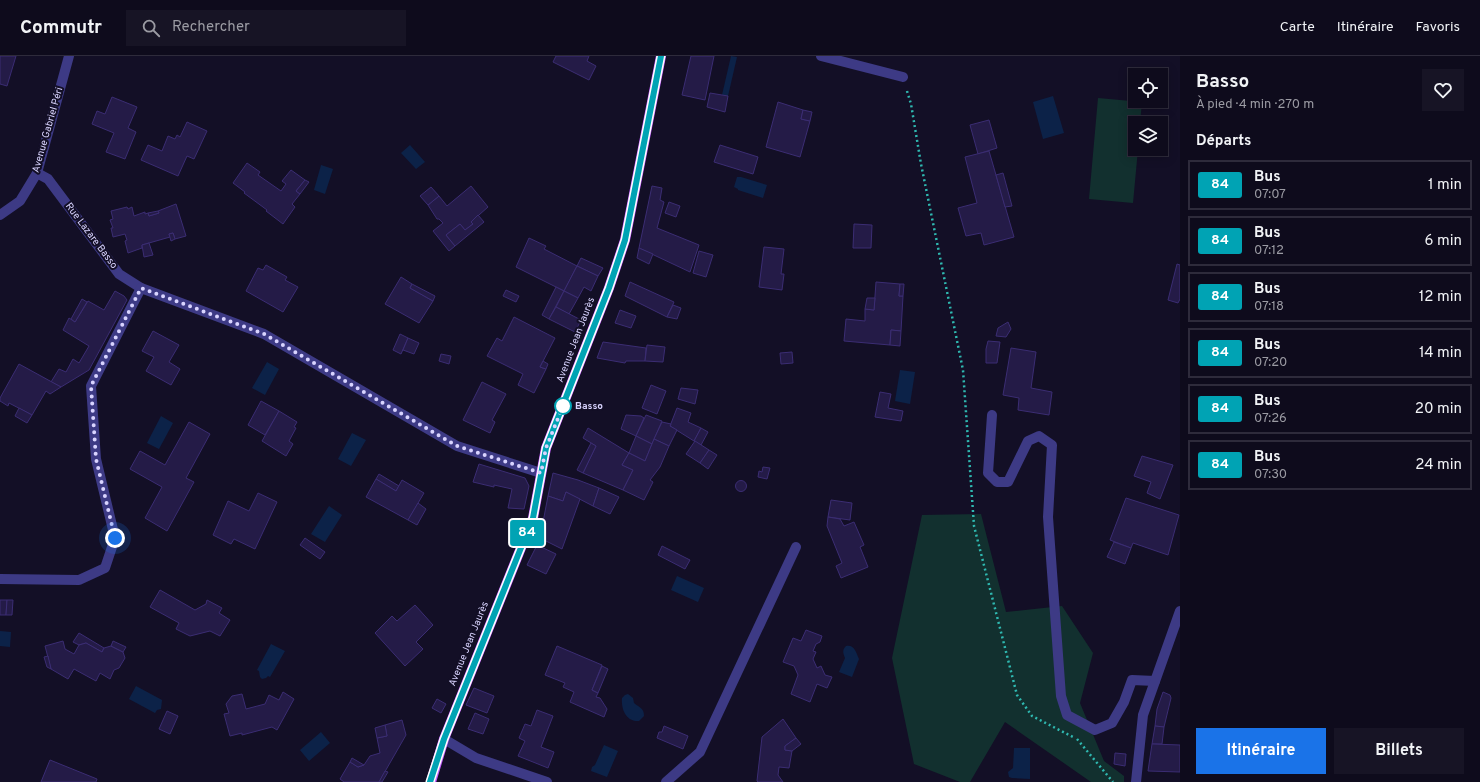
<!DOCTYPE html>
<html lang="fr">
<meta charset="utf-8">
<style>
body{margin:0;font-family:Overpass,sans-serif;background:#171425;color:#f1f3f6;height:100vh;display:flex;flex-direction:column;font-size:15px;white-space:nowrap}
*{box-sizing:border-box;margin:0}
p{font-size:13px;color:#9b9ba3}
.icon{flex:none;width:22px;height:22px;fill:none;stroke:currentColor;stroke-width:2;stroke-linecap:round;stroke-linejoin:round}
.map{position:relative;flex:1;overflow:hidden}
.side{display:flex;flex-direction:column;background:#0e0b1c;width:300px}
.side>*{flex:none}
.badge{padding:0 8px;border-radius:3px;font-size:14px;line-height:26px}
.tools{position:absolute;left:1128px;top:12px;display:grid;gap:8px}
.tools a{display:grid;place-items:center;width:40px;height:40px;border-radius:0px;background:#0e0b1c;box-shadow:0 2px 10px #0003,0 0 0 1px #2e2b3b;font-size:20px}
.you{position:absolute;width:20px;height:20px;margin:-10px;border:3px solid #fff;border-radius:50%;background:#1a73e8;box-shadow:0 0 0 6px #1a73e833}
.map>.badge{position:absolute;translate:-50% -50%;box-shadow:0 0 0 2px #fff}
h2{padding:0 16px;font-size:15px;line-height:36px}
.round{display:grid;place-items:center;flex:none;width:42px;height:42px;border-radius:0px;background:#171425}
.head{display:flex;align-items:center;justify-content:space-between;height:68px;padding:0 16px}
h1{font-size:19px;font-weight:700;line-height:30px}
.button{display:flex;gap:8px;margin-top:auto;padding:8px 16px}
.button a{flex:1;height:46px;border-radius:0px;background:#1a73e8;color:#fff;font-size:16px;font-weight:700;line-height:46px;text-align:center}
.button a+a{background:#171425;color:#f1f3f6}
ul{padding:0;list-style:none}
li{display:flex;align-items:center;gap:12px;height:50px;margin:0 8px 6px;padding:0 8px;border:2px solid #2e2b3b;border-radius:0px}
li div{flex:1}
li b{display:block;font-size:15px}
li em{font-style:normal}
li .badge{min-width:44px;font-weight:700;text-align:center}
header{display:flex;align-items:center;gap:24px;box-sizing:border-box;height:56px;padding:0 20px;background:#0e0b1c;border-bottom:1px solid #2e2b3b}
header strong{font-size:19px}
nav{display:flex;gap:22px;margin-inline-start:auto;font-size:14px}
.search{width:280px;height:36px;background:#171425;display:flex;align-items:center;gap:10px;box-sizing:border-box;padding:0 14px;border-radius:0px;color:#9b9ba3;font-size:15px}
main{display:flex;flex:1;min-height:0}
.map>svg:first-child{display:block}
.green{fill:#12302f}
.water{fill:#0c2248}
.building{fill:#241b47;stroke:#3b2d73}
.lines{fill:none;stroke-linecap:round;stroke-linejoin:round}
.path{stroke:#2fb8b0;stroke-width:2.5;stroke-dasharray:2 3;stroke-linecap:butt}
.minor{stroke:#3d3a85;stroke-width:10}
.major{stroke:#c25bff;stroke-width:10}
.line-casing{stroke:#fff;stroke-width:9}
.line{stroke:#00a3b4;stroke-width:6}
.walk{stroke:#d9d4ff;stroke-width:4;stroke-dasharray:0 7.2}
.stop-dot{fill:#fff;stroke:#00a3b4;stroke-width:2}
.labels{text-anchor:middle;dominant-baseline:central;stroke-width:4;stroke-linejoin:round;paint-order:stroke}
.street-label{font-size:10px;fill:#d9d4ff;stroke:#130f26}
.stop-label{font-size:10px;font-weight:bold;fill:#d9d4ff;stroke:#130f26;text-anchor:start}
</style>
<header>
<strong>Commutr</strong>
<div class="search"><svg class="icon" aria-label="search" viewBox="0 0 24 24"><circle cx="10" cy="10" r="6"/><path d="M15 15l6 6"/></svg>Rechercher</div>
<nav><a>Carte</a><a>Itinéraire</a><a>Favoris</a></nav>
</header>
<main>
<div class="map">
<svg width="1180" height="726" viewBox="0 0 1180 726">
<rect width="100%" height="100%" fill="#130f26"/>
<g class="green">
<path d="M1098 42 1142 46 1140 67H1135V93H1138L1133 147 1089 143Z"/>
<path d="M981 458 1006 556 1062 550 1093 597 1080 647 1104 705 1124 720V726H1091L1005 666 970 726H960L914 708 892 602 922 459Z"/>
</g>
<g class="water">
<path d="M731 0 737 1 728 40 722 39Z"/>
<path d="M1053 40 1064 77 1043 83 1033 46Z"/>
<path d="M410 89 425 106 416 113 401 97Z"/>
<path d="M321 109 333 113 325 138 314 134Z"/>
<path d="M737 121H741L767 129 763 142 738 134V133L734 131Z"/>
<path d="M267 306 279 313 265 339 252 332Z"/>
<path d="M900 314 915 316 910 348 895 345Z"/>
<path d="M161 360 173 367 159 393 147 387Z"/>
<path d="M352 377 366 384 351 410 338 403Z"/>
<path d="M329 450 342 459 325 486 311 478Z"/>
<path d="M677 520 704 532 698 546 671 534Z"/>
<path d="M0 575 11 576 10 591 0 590Z"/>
<path d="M271 588 285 595 270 621 268 620 266 622 262 623 260 621 259 615 257 614Z"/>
<path d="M846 590C854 588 856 596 859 603L852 621 839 616 845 602C843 597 842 594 846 590Z"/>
<path d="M136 630 162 644 161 653 157 654 155 657 129 643Z"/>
<path d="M628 638 633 642 634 647C640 652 644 652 644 660L639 665C626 666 621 653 622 642L625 639Z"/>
<path d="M321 676 330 687 309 705 300 694Z"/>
<path d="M604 689 618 695 607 721 591 715 592 711 595 709Z"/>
<path d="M1014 692H1030V723L1012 722 1009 721 1008 716 1013 712Z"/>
</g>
<g class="building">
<path d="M0 0H16L7 30 0 28Z"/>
<path d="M556 0H589L587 5 596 10 589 24 553 6Z"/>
<path d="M691 0H714L705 44 682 39Z"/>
<path d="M710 37 728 40 725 56 707 51Z"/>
<path d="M112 41 137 51 128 72 136 76 125 103 106 96 114 77 92 68 97 55 105 58Z"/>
<path d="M778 46 803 54 801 63 810 65 800 101 766 91Z"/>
<path d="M803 54 812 56 810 65 801 63Z"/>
<path d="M989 64 997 92 978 98 970 69Z"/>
<path d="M187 66 207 75 194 103 187 100 178 120 141 104 148 89 162 95 168 80 175 83 177 79 180 81Z"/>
<path d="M720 89 758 101 753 118 714 106Z"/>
<path d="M989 95 1014 181 984 189 981 177 966 180 958 152 977 147 965 101Z"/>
<path d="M247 107 260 116 258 119 281 135 286 128 282 125 291 114 305 124 296 135 300 138 292 148 295 151 283 168 266 155 267 154 244 137 245 136 233 127Z"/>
<path d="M1003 117 1012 150 1005 151 996 119Z"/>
<path d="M305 124 309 126 300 138 296 135Z"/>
<path d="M471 130 488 151 471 166 473 168 465 174 460 168 446 179 455 190 449 195 433 175 443 167 439 163H437L428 149 439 140 447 150Z"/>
<path d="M652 130 662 132 660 144 664 146 657 172 699 189 690 216 639 192Z"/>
<path d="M431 131 439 140 428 149 420 140Z"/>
<path d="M669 146 680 150 676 161 665 157Z"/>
<path d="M176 148 186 180 175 183 173 177 169 178 170 181 142 189V192L128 197 125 185 127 184 125 178 113 181 111 172H113L110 164 113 163 111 155 127 151 128 153 132 151 134 160 145 156V158L148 157 149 160 159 157 158 155Z"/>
<path d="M158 155 159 157 149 160 148 157Z"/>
<path d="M478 159 484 166 455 190 446 179 460 168 465 174 473 168 471 166Z"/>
<path d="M854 168 872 169 871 192H853Z"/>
<path d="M173 177 175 183 171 185 169 178Z"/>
<path d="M529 182 546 190 544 193 577 210 564 235 516 211Z"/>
<path d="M149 187 153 199 144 201 142 189Z"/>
<path d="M764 191 784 193 781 218H784L782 234 759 231Z"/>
<path d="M639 192 653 198 649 208 637 202Z"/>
<path d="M699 195 713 199 706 221 693 217Z"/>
<path d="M581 202 603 212 598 220 577 210Z"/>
<path d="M1177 208 1180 209V243L1178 247 1168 244Z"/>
<path d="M266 209 287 221 285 224 298 231 283 256 246 235 258 212 263 214Z"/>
<path d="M577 210 598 220 591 235 584 231 578 242 564 235Z"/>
<path d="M401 221 412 228 410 232 433 245 419 267 385 248Z"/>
<path d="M630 226 674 246 667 261 625 240Z"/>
<path d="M876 226 900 228 899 240H903L901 275 891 274 890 289 844 285 846 263 865 265V253L874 254Z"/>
<path d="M412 228 435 240 433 245 410 232Z"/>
<path d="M900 228H904L903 240H899Z"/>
<path d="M556 231 564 235 549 263 542 259Z"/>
<path d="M506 234 519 240 516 246 503 240Z"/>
<path d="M115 235 124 240 127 244 89 314 61 331 51 326 59 313 66 316 73 303 79 307 89 290 63 274 69 262 75 266 88 245 104 254Z"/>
<path d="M564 235 578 242 569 258 556 251Z"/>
<path d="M867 242H875L874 254 865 253Z"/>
<path d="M82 243 87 246 75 266 71 263Z"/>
<path d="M673 249 681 252 677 263 667 261Z"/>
<path d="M556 251 581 264 575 276 549 263Z"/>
<path d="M620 254 636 260 631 272 615 267Z"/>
<path d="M514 261 555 282 540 311 546 313 534 337 518 329 523 318 487 300 497 282 502 285Z"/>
<path d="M1008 266 1011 273 1006 281 996 280 998 272Z"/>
<path d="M891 274 901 275 900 290 890 289Z"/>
<path d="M153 275 179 289 169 306 180 313 171 329 146 315 154 301 142 295Z"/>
<path d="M400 278 408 282 401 298 393 294Z"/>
<path d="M408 282 419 287 414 298 403 294Z"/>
<path d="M988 285 1000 286 997 307H986V293Z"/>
<path d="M603 286 646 292 645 305H626L625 307 597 302Z"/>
<path d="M647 289 665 291 663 306 645 305Z"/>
<path d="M1011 292 1036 296 1031 332 1052 336 1049 359 1018 354 1019 342 1003 339Z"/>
<path d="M792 296 793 307 781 308 780 297Z"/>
<path d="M441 298 451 300 449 308 439 305Z"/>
<path d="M543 305 548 308 546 313 540 311Z"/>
<path d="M19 308 61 331 50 338 46 335 32 359 9 347 8 350 0 345V342Z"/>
<path d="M482 326 506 338 492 364 495 366 490 377 463 364Z"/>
<path d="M651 329 666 335 657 358 642 352Z"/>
<path d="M681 332 698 334 695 348 678 343Z"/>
<path d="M880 336 891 338 888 352 903 355 901 365 875 361Z"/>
<path d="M261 345 279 355 265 379 248 369Z"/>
<path d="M19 352 32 359 27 367 15 360Z"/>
<path d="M677 352 691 357 688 366 701 372 694 385 670 370Z"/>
<path d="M279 355 297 366 294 371 296 372 289 385 293 388 286 400 262 385Z"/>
<path d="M626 359 641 360 644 362 636 380 621 373Z"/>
<path d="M646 359 662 365 652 388 636 380Z"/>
<path d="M189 366 210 378 186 422 194 426 167 475 145 462 162 431 130 413 140 395 165 409Z"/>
<path d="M662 366 671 368 670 370 677 374 669 390 654 383Z"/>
<path d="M588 372 629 397 622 409 633 414 623 434 583 417 596 390 583 382Z"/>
<path d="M701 372 708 376 701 389 694 385Z"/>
<path d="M636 380 652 388 645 405 629 397Z"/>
<path d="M654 383 669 390 660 411 650 424 653 426 644 444 623 434 633 414 622 409 629 397 645 405Z"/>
<path d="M695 385 709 394 700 407 686 398Z"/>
<path d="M591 387 596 390 583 417 577 414Z"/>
<path d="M709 394 717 399 708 413 700 407Z"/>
<path d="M1142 400 1173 409 1160 443 1147 437 1151 426 1134 420Z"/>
<path d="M479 408 525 422 529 430 524 453 508 452 512 433 494 429V431L473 426Z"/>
<path d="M763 411 770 412 767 423 758 421 759 415 762 416Z"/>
<path d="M553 417 578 424 599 432 593 450 566 436 563 445 548 440Z"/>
<path d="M379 418 399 430 396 435 376 423Z"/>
<path d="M376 423 396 435 402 424 424 437 408 464 366 441Z"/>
<circle cx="741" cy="430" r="5.5"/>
<path d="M599 432 619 441 610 458 593 450Z"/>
<path d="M566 436 580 443 562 493 540 482 548 440 563 445Z"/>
<path d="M258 437 277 446 255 493 234 483 231 488 213 479 228 445 249 455Z"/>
<path d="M1126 442 1179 459 1168 499 1133 487 1131 492 1110 484Z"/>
<path d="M831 444 852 447 850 464 828 461Z"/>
<path d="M418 447 426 453 417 469 408 464Z"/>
<path d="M828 461 840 463 844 470 854 466 864 489 860 491 868 511 841 522 836 510 842 507 827 470Z"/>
<path d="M305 482 325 496 320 503 300 489Z"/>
<path d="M1114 486 1131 492 1125 508 1107 501Z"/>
<path d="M537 489 556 498 546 518 527 509Z"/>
<path d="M662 490 690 504 685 513 658 499Z"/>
<path d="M160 534 195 554 206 548 207 544 222 552 219 557 230 564 220 580 210 575 190 580 176 573 179 567 150 551Z"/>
<path d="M0 544H7L6 559H0Z"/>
<path d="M7 544H13L12 559H6Z"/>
<path d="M415 549 433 569 416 586 423 593 405 610 375 577 392 560 397 565Z"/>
<path d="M806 574 822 580 820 586 816 588 813 595 816 596 813 603 817 612 821 610 825 619 832 621 827 632 817 628 810 646 791 638 798 619 794 610 783 606 793 582 801 585Z"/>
<path d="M79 577 104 592 102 596 86 587 79 589 73 586Z"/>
<path d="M63 585 65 593 74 598 79 589 86 587 102 596 104 592 111 590 123 596 125 602 119 612 114 614 110 623 100 617 96 625 74 613 68 623 51 613 45 590Z"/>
<path d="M113 585 126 591 123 596 111 590Z"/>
<path d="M557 590 602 609 592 634 598 637 596 641 600 642 607 653 604 661 570 646 574 636 563 631 565 627 545 619Z"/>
<path d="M48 600 51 613 47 611 44 601Z"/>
<path d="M602 610 608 613 598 637 592 634Z"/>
<path d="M474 632 494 640 487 657 466 649Z"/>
<path d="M283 636 294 643 277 674 272 671 242 679V677L230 680 224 658 229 657 226 648 232 640 242 638 246 653 265 648 269 639 279 644Z"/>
<path d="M1163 636 1170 639 1171 642 1164 671 1155 670 1157 653Z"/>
<path d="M437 643 446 648 441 657 432 652Z"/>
<path d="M537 654 553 660 541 691 554 696 548 712 518 700 525 685 519 682 525 668 531 670Z"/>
<path d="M167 655 178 660 170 678 159 673Z"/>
<path d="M475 657 489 663 483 678 468 673Z"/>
<path d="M783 663 796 682 785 690V694L792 695 789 712 779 711 778 719 783 726H758L757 725 762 681Z"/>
<path d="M402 664 406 679 379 726H344L340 723 350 706 358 711 364 709 370 700 380 697 377 682 387 680 385 669Z"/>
<path d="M385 669 387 680 377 682 375 672Z"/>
<path d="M664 670 688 680 683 693 657 682 659 676H662Z"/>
<path d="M1155 670 1164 671 1162 688H1152Z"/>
<path d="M796 682 801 688 792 695 785 694V690Z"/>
<path d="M1152 688 1180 689V716L1148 715Z"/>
<path d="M1115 697 1126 698 1125 710 1114 708Z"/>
<path d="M352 702 364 709 358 711 350 706Z"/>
<path d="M50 704 97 723 96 726H41Z"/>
<path d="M385 715 388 716 382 726H379Z"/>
</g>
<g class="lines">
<g class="path">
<path d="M907 35 911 48 921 108 963 314 974 470 1017 639 1032 660 1073 681"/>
<path d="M1077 683 1113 726"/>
</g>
<g class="minor">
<path d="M821 0 903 21"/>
<path d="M37 117 48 123 119 218 141 232 264 278 457 390 541 417"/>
<path d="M0 159 20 145 37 117 69 0"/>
<path d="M992 359 988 417 997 426H1008L1028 385 1039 380 1052 389 1048 461 1061 640 1067 659 1095 674 1112 667 1124 646 1132 624 1155 625"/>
<path d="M0 523 79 524 105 512 115 482 96 403 91 330 141 232"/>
<path d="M444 683 476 702 547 726"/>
<path d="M666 726 700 696 796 491"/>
<path d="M1136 726 1143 659 1180 555"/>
</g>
<path class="major" d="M431 726 444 683 533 462 546 392 609 232 625 184 661 0"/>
</g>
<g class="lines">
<g class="line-casing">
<path id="line" d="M430 726 444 683 533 462 546 392 609 232 625 184 661 0"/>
</g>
<use href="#line" class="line"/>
<path class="walk" d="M115 482 96 403 91 330 141 232 264 278 457 390 541 417 546 392 563 350"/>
</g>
<circle class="stop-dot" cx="563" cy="350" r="8"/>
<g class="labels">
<g class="street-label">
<text transform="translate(48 74) rotate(-74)">Avenue Gabriel Péri</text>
<text transform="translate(91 180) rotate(53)">Rue Lazare Basso</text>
<text transform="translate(576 284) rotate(-69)">Avenue Jean Jaurès</text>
<text transform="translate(469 588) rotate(-68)">Avenue Jean Jaurès</text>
</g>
<g class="stop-label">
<text x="575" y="350">Basso</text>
</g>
</g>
</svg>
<div class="tools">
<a><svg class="icon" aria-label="locate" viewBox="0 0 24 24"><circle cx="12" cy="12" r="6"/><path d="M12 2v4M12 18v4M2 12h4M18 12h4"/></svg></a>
<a><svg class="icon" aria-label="layers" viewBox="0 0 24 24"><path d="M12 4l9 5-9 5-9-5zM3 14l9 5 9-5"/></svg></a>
</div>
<div class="you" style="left:115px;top:482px"></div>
<b class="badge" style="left:527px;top:477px;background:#00a3b4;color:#fff">84</b>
</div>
<section class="side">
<div class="head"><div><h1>Basso</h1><p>À pied · 4 min · 270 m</p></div><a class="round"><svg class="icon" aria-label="heart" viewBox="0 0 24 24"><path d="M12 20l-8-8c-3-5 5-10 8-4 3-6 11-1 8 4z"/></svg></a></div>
<h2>Départs</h2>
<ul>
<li><span class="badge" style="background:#00a3b4;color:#fff">84</span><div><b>Bus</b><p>07:07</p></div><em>1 min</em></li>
<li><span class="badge" style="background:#00a3b4;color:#fff">84</span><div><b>Bus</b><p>07:12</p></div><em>6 min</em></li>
<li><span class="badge" style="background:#00a3b4;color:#fff">84</span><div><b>Bus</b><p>07:18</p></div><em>12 min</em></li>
<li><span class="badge" style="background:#00a3b4;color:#fff">84</span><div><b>Bus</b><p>07:20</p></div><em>14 min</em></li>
<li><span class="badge" style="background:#00a3b4;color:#fff">84</span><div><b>Bus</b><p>07:26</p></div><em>20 min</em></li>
<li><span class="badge" style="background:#00a3b4;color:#fff">84</span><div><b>Bus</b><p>07:30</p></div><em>24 min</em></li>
</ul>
<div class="button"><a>Itinéraire</a><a>Billets</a></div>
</section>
</main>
